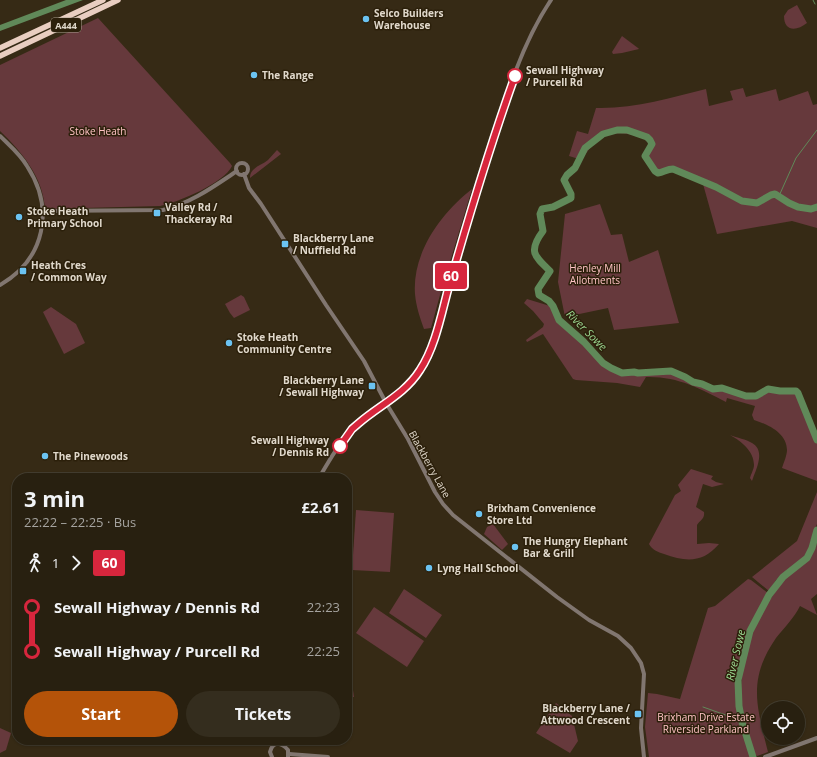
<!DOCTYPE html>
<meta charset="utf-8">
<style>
body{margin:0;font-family:"Open Sans",sans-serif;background:#342d1e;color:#f1f3f6;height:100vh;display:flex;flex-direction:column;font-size:15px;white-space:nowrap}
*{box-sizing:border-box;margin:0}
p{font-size:13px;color:#a5a39f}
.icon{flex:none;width:22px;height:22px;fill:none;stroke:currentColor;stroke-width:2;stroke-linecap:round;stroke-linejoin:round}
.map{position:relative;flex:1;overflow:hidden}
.sheet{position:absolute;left:12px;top:473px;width:340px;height:272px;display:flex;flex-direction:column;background:#282010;border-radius:16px;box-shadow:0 1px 3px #0004,0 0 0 1px #443e30}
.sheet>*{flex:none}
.badge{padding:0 8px;border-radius:3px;font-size:14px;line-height:26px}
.tools{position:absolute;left:761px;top:701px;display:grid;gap:8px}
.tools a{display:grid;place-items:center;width:44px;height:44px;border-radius:50%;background:#282010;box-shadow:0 1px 3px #0004,0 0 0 1px #443e30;font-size:20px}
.map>.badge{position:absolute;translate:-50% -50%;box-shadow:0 0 0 2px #fff}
.legs{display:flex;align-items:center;gap:6px;height:44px;padding:0 12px;font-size:13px}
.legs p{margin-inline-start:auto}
.summary{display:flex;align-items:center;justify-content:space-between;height:68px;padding:0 12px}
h1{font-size:22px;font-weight:700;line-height:30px}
.action{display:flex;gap:8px;margin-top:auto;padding:8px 12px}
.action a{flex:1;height:46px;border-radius:24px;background:#b45309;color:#fff;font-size:16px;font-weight:700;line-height:46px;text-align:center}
.action a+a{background:#342d1e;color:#f1f3f6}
ul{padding:0 12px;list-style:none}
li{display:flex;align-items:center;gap:14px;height:44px;font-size:15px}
li i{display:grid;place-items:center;width:6px;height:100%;margin:0 5px;background:currentColor}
li i::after{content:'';width:10px;height:10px;margin:-5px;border:3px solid;border-radius:50%;background:#282010}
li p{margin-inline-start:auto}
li:first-child i{background:linear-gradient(#0000 50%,currentColor 0)}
li:last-child i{background:linear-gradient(currentColor 50%,#0000 0)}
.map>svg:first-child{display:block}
.green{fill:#66393c}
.water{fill:#608959}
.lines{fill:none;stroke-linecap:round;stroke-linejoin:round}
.stream{stroke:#608959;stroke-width:1}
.river{stroke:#608959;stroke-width:7}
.tertiary{stroke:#817670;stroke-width:4}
.trunk{stroke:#e9cec1;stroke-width:5.5}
.line-1-casing{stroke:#fff;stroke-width:9}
.line-1{stroke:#d7263d;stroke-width:6}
.poi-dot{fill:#6bc3f2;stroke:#2c200b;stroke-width:1.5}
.stop-1-dot{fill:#fff;stroke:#d7263d;stroke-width:2}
.labels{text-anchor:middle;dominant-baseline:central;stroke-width:3;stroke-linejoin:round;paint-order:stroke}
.shield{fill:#2c200b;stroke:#aaa191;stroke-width:1}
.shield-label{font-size:9px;font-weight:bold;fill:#e0d8cb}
.poi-label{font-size:10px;font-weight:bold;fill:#e0d8cb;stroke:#2c200b;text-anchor:start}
.stop-label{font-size:10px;font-weight:bold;fill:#e0d8cb;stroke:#2c200b;text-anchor:start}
.park-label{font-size:10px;fill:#ffc3c5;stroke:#2c200b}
.street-label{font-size:10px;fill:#e0d8cb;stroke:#2c200b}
.water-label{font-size:11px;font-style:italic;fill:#9bd891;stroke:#2c200b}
</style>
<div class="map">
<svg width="817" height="757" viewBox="0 0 817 757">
<rect width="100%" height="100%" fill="#362a15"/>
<g class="green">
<path d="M797 5 807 23C797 31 784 32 784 16L788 10Z"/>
<path d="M98 18 230 163 232 166C224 183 179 202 160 206L45 209C43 177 22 152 0 131V65Z"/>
<path d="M622 36 638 48 639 49 622 53 613 54 612 52Z"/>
<path d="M743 88 746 97 776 89 779 101 808 91 813 105 817 104V228L792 221 717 234 703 184 671 170 656 173 643 157 649 144C646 139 642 138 636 136 611 128 594 138 582 160L569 156 577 131 588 134 596 108C634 109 670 98 706 89L709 106 733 100 730 91Z"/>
<path d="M277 150 281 154 250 178C250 167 261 166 268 160 271 157 274 153 277 150Z"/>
<path d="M472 189 440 295 431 328 424 329C420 318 416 306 415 294 412 253 441 213 472 189Z"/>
<path d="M600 204 611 235 622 234 629 262 658 250 679 323 614 330 608 308 565 317 558 282 565 214Z"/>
<path d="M241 295 244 297 250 310 234 318 230 313 225 304Z"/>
<path d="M527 299 550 306 557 319 591 350 602 364 620 374 671 372 693 384 701 385 714 390H722L748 398H755L768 391 782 394 795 392 817 443V481L782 468C784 462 787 455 787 450 787 433 767 424 754 420L752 415 755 406 727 398 726 402C699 388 677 376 646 377L640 387 617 383 576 380 573 379 543 334 527 342 526 340 543 327 544 324 533 311 524 303Z"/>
<path d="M51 307 76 324 85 343 64 354 43 312Z"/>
<path d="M730 435C737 438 746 439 752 443 766 451 756 469 752 481L750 478C751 474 754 469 754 465 754 451 741 441 730 435Z"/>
<path d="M691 469 713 476 711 479 716 482 724 484 712 487 703 484 696 507 704 512C705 519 700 520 697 525V544L709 543 719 544C703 563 686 562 664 554 658 552 652 550 649 544L675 495 681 491 678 485Z"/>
<path d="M817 492V524L810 543 809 550 806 557 799 563 776 580 769 591 752 577 797 541Z"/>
<path d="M356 510 394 513 390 572 352 570Z"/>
<path d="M493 524 508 544 502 550 484 534 487 527Z"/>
<path d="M817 542V594L811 599 817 615 800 606C794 618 784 628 776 638 747 680 757 707 768 752L757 756C750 751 746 728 744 719 736 680 745 641 764 607 767 602 772 598 775 592 778 588 779 584 783 580 797 564 810 565 817 542Z"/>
<path d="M748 579 751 580 768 593 761 603 748 634 742 658 740 663 737 678V707L740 723 751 757H649L645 727 648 693 657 694 680 699 708 608 715 606Z"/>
<path d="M404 589 442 615 426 638 389 613Z"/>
<path d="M374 607 424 641 407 667 356 633Z"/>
<path d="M347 667 350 669 354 697H347Z"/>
<path d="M556 703 572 716 578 741 570 753 536 733Z"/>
<path d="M0 728 11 733 6 750 0 753Z"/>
</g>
<path class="water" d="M66 0H83L0 31V25Z"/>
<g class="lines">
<g class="stream">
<path d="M813 0 815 4"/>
<path d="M779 196 796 158 817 130"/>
<path d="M703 707 737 719 742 722"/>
</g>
<g class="river">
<path d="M817 207 811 209 798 207 789 203 775 194 771 195 757 203 742 201 716 187 673 169C667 169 664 172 658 173L655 171 645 156 652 144 650 140 647 137 627 130H617L603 134 585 148 575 168 567 175 564 180 571 194V198L553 207 542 209 540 214 543 231C528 251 534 256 550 271L538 289 539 295 549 301 553 306 559 320 584 342 603 363 611 368 622 373 634 372 638 373 671 371 685 377 693 382 702 384 713 389 722 388 746 396H756L768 389 780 391H796L798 393 817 440"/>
<path d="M753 757 742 722 739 706 738 680 750 631 769 595 783 577 807 558 812 548 817 530"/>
</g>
<g class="tertiary">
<path d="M0 136C10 146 20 154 27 166 55 209 45 259 0 285"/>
<circle cx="242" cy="169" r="6"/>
<path d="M244 174 249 188 261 204 326 305 364 361 386 403 408 439 435 492 443 504 453 515 557 597 589 620 618 636 631 648 641 663 644 674 641 728 644 757"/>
<path d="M43 211 163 210C191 203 213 187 237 171"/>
<path d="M319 478C330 459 342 438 358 424 381 403 411 391 425 361 438 334 444 303 452 275 463 236 475 198 487 159 503 106 520 46 551 0"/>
<path d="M289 754 328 757"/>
<path d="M272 757 270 752C273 740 282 743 288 750V757"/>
<path d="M765 757 817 738"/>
</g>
<g class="trunk">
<path d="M0 48 103 0"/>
<path d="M0 56 118 0"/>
</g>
</g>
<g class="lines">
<g class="line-1-casing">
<path id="line-1" d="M340 446 352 429 359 423C380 405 405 394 420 370 438 343 443 303 453 272 472 206 492 140 515 76"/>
</g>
<use href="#line-1" class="line-1"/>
</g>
<g class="poi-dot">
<circle cx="366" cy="19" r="4"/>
<circle cx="254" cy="75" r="4"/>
<rect x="153" y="209" width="8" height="8" rx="2"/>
<circle cx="19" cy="217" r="4"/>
<rect x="281" y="240" width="8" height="8" rx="2"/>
<rect x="19" y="267" width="8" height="8" rx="2"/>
<circle cx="229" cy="343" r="4"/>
<rect x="368" y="382" width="8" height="8" rx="2"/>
<circle cx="45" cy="456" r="4"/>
<circle cx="479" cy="514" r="4"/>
<circle cx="515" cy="547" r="4"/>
<circle cx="429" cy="568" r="4"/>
<rect x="634" y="710" width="8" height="8" rx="2"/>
</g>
<g class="stop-1-dot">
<circle cx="515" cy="76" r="7"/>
<circle cx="340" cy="446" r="7"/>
</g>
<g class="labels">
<rect class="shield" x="51" y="18" width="30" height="14" rx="3"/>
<g class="shield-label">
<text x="66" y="25">A444</text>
</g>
<g class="poi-label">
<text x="374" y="13">Selco Builders<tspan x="374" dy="12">Warehouse</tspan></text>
<text x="262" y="75">The Range</text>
<text x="165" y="207">Valley Rd /<tspan x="165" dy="12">Thackeray Rd</tspan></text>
<text x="27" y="211">Stoke Heath<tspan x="27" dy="12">Primary School</tspan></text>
<text x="293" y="238">Blackberry Lane<tspan x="293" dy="12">/ Nuffield Rd</tspan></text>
<text x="31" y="265">Heath Cres<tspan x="31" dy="12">/ Common Way</tspan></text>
<text x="237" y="337">Stoke Heath<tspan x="237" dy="12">Community Centre</tspan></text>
<text x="364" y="380" text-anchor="end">Blackberry Lane<tspan x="364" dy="12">/ Sewall Highway</tspan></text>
<text x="53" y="456">The Pinewoods</text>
<text x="487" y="508">Brixham Convenience<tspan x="487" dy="12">Store Ltd</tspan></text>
<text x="523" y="541">The Hungry Elephant<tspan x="523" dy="12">Bar &amp; Grill</tspan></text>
<text x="437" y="568">Lyng Hall School</text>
<text x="630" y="708" text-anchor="end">Blackberry Lane /<tspan x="630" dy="12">Attwood Crescent</tspan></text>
</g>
<g class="stop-label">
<text x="526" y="70">Sewall Highway<tspan x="526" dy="12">/ Purcell Rd</tspan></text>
<text x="329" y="440" text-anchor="end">Sewall Highway<tspan x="329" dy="12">/ Dennis Rd</tspan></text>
</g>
<g class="park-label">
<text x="98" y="131">Stoke Heath</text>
<text x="595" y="268">Henley Mill<tspan x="595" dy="12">Allotments</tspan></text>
<text x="706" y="717">Brixham Drive Estate<tspan x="706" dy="12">Riverside Parkland</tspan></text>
</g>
<g class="street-label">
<text transform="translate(430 464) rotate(61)">Blackberry Lane</text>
</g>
<g class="water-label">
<text transform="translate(587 330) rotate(45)">River Sowe</text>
<text transform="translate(735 655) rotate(-77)">River Sowe</text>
</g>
</g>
</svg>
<div class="tools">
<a><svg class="icon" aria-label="locate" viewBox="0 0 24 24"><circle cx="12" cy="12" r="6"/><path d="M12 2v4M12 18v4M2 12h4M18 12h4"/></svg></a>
</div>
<b class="badge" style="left:451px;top:276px;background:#d7263d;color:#fff">60</b>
<section class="sheet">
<div class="summary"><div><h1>3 min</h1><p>22:22 – 22:25 · Bus</p></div><b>£2.61</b></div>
<div class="legs"><svg class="icon" aria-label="walk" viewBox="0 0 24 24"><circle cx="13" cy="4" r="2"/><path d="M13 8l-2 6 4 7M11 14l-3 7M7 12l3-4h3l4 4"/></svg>1<svg class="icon" aria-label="forward" viewBox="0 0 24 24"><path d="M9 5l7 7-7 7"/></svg><b class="badge" style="background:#d7263d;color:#fff">60</b></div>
<ul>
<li><i style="color:#d7263d"></i><b>Sewall Highway / Dennis Rd</b><p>22:23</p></li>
<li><i style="color:#d7263d"></i><b>Sewall Highway / Purcell Rd</b><p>22:25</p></li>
</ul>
<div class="action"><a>Start</a><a>Tickets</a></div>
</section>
</div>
